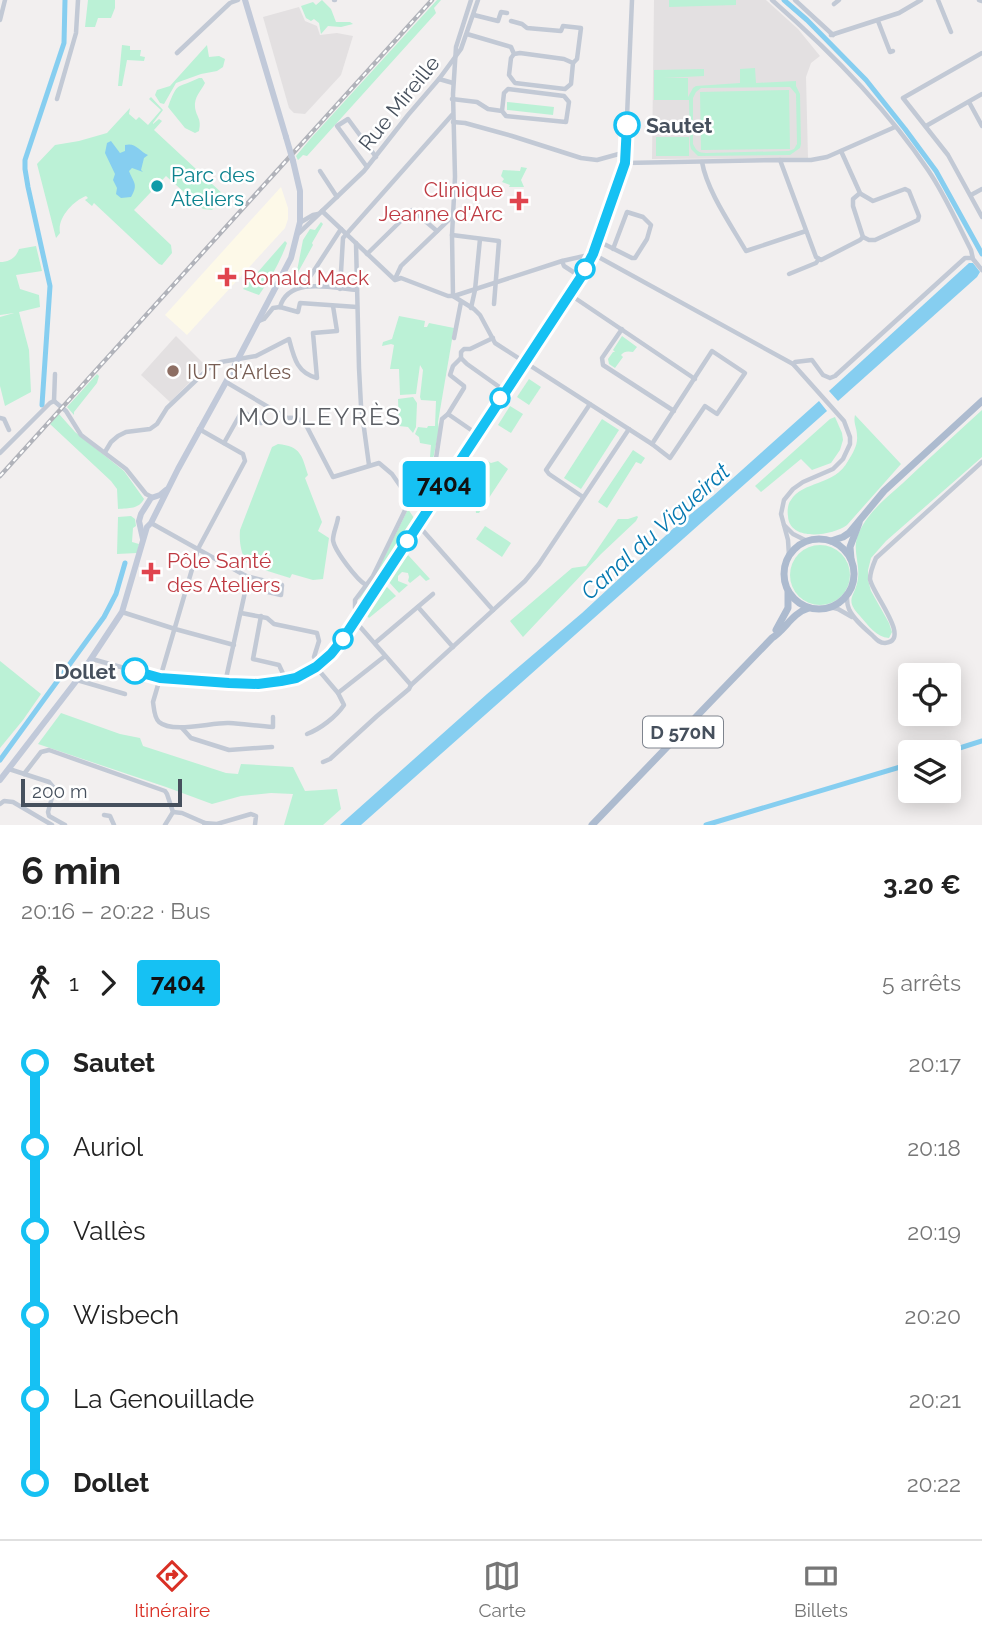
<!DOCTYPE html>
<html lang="fr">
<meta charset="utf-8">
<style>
body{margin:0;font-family:Raleway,sans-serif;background:#f6f6f6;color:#222;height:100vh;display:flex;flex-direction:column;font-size:26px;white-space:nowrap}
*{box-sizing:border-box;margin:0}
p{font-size:23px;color:#767676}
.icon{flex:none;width:38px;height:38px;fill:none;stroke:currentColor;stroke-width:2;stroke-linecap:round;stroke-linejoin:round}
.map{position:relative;height:825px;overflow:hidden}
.drawer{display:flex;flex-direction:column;background:#fff;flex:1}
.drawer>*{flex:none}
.badge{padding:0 14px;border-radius:5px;font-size:24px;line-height:46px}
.controls{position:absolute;left:898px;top:663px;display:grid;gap:14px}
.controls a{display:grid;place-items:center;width:63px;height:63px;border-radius:7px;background:#fff;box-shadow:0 4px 18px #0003;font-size:35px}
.scale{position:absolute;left:21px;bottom:18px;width:161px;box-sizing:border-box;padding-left:7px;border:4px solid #46505d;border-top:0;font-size:19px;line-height:24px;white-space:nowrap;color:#46505d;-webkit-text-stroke:5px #fff;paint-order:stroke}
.map>.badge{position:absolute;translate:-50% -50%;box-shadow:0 0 0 4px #fff}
.legs{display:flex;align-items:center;gap:10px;height:77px;padding:0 21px;font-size:23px}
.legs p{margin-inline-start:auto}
.headline{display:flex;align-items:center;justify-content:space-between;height:119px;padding:0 21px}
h1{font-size:38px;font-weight:700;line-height:52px}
ul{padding:0 21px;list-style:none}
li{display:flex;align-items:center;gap:24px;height:84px;font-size:26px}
li i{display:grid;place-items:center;width:10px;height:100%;margin:0 9px;background:currentColor}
li i::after{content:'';width:18px;height:18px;margin:-9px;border:5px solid;border-radius:50%;background:#fff}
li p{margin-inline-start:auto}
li:first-child i{background:linear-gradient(#0000 50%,currentColor 0)}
li:last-child i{background:linear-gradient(currentColor 50%,#0000 0)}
.menu{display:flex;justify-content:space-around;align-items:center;height:98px;border-top:2px solid #e0e0e0;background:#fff;font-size:19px;color:#767676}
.menu a{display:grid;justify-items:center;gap:4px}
.menu .current{color:#d93025}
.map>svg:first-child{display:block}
.commercial{fill:#fdf9e8}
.education{fill:#e3e0e1}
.green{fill:#bbf1d6;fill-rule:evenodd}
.water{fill:#86cef0}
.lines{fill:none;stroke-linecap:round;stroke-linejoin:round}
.canal{stroke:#86cef0;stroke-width:5}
.minor{stroke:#c2c9d5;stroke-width:4.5}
.secondary{stroke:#c1c9d9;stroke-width:6}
.primary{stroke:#adbbcf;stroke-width:7}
.rail-casing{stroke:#b1b3ba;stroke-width:4.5}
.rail{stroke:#fff;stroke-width:2;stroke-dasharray:5;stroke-linecap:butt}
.secondary-bridge{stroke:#c1c9d9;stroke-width:6}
.line-1-casing{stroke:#fff;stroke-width:16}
.line-1{stroke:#16c1f3;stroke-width:10}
.stop-1-dot{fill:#fff;stroke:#16c1f3;stroke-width:3.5}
.culture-dot{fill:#0f9aa8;stroke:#fff;stroke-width:2.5}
.health-dot{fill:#e0444e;stroke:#fff;stroke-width:2.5}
.education-dot{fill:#8d6e63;stroke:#fff;stroke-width:2.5}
.labels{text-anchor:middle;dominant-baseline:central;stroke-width:5;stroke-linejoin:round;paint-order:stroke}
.shield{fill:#fff;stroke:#7e848e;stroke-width:2}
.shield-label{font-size:19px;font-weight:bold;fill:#46505d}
.street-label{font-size:21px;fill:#46505d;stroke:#fff}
.stop-label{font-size:21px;font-weight:bold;fill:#46505d;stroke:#fff;text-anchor:start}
.culture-label{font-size:21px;fill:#0d838f;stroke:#fff;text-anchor:start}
.health-label{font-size:21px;fill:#be3a42;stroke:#fff;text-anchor:start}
.education-label{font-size:21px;fill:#785e54;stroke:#fff;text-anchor:start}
.water-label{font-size:23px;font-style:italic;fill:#0679b1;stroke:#fff}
.quarter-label{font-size:24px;letter-spacing:2px;fill:#5b5e64;stroke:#fff}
</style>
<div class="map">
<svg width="982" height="825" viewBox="0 0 982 825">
<rect width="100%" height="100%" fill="#f2efef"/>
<path class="commercial" d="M281 187 288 208V219L285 228 187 335 165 315Z"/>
<g class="education">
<path d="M654 0H766L798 29 820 56 811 63 806 77 808 158 652 159Z"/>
<path d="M299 7 305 21 317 26 320 35 337 33 353 36 341 75 305 114 294 113 289 108 263 17Z"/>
<path d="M176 336 206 366 170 402 141 375Z"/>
</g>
<g class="green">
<path d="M88 0H115V8L111 18H98L95 27H85Z"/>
<path d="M322 0 331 9 336 22H350L353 24 341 27 328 26 321 34 319 23 314 19 311 21 306 18 301 6 313 2 316 5Z"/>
<path d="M437 0H441L434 8 436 13 307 156 303 155 298 160 296 156 312 137Z"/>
<path d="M669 0H736V5L669 7Z"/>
<path d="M122 45 130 46V50H141L140 56 145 57 144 61 127 60 122 86H118Z"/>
<path d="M207 45 209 57 219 56 225 59 223 67 217 71 201 74 176 83 164 104 160 103 155 95 157 90 170 86Z"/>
<path d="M755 68 756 83 796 81V86L800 94 801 144 800 148 790 155 698 156 691 149 690 145 689 100H654V70L704 69V76L664 78H688V97L693 88 696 86 740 83V69ZM790 87 796 94 797 144 794 149 789 151 706 153C698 153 696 150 693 144V98L696 92 701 88Z"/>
<path d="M199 78H202L205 83C201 91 194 97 195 107 196 117 202 118 199 131L195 133 185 128 168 107C178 80 177 89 199 78Z"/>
<path d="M789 90 790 149 701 150 700 92Z"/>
<path d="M151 97 163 110 153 123V124L159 119 162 121 154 130 225 196 212 210 203 209 166 176 134 210 171 245 172 253 162 265 159 264 94 203 92 206 85 200 88 198 86 196C73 201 57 218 60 233L56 238 37 164 55 145 79 141 107 133 130 108 129 114 136 120 139 117 148 125 161 110 149 99Z"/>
<path d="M507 102 554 107 553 115 507 110Z"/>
<rect x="656" y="137" width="33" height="19"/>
<path d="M521 167 527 168 521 180 524 187H509L510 185 502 182 504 179 501 176 503 170 520 171Z"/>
<path d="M321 222 323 224 312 243 313 245 296 276 303 240 310 229 315 230Z"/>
<path d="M285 241 287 243C280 262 271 278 259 295L243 289Z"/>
<path d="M36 246 42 271 16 275 20 289 39 295 40 307 19 312 29 350 31 392 5 406 0 386V317L14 313 0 315V262C9 262 16 258 19 249Z"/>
<path d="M399 316 425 321 424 327H427L429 323 454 328 438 422 439 430 425 498 422 508 418 513 416 508V502L405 489 414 485 425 486 426 459 430 457 431 445 420 443 419 437 415 434 418 427 427 428 428 426H435L436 401 421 400 420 397 423 370 420 365 416 394 400 395 399 369H390L394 345 391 344 382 346 383 342 392 339Z"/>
<path d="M622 336 637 347 633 352C628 351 624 351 621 355L623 357 615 368 609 364 608 359 613 352H615L613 350Z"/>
<path d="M97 374 99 376 97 383 74 412V415L67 407Z"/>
<path d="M529 379 541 387 529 405 517 397Z"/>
<path d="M413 397 417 403 416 427 413 433 408 427 399 426 398 399Z"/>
<path d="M510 406 523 414 511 433 498 425Z"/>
<path d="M982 410V457L886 541 871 558 868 570V580L871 591 889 623 892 632 889 638C876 637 868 625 860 616 843 598 856 597 858 578 860 563 852 550 858 535 866 514 886 498 903 483 929 458 956 434 982 410Z"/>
<path d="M59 414 75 432 124 471 144 499C139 509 129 508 118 509L117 489 111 481 50 424Z"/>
<path d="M855 415 901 464 847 525C832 536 789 542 788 516 787 511 788 503 791 500 802 481 835 486 848 461 853 453 858 445 857 436 857 427 853 423 855 415Z"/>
<path d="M835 417 842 433 843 440 840 450 831 463 812 470 801 459 761 492 755 486 830 419Z"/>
<path d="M602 419 619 430 581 489 564 478Z"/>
<path d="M278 444C301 446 302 456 308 475L305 478 322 522 318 531 329 538 323 579 313 580 292 574 290 578 248 565C241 554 239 543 240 530L272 447Z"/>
<path d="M633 450 645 458 641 464 636 462 607 508 598 502Z"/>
<path d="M487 461 491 463 498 461 508 469 479 513H476L475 501 481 495C479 482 480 472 487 461Z"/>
<path d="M408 509 414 518 413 521 359 602 360 596 375 576Z"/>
<path d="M131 516 135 519 136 526 133 528 132 542 139 544 137 553 117 554 118 517Z"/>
<path d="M637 516 638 517 636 521 601 554 523 637 510 621 572 568 586 566 618 519H628Z"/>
<path d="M485 526 511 543 502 557 476 539Z"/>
<circle cx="820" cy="575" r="30"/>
<path d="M408 555 430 579 426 581 420 575 410 583 408 581 409 577 408 573 402 572 398 576V581L408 585 399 593 388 581Z"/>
<path d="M386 586 396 596 369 618 366 615Z"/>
<path d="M0 661 41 694 23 720 0 748Z"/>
<path d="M61 713 120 734 140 738 143 746 226 773 238 774 241 764 293 767 305 791 337 789 341 809 323 825H284L293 794 271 793 241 796 212 804 166 787 38 744Z"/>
</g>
<g class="water">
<path d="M111 141 120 153 125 151V145C136 142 140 152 148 155L144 158 141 170 143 172 132 168 129 171C133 182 139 184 131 197L121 198 116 194 117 188 113 180 115 174 105 153 107 143Z"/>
<path d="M969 263H973L980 272 977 277 838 401 829 391Z"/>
<path d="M819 401 827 411 361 825H340L487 694 582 613 676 526 713 496Z"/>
</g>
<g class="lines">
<g class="canal">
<path d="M784 0 807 20 866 80 905 129 936 171 982 254"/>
<path d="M42 405 50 286 28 187 25 169V160L64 43 65 0"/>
<path d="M947 752 982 741"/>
<path d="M0 760 104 617 116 594 125 563"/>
<path d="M706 825 910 764"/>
</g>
<g class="minor">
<path d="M334 0H335"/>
<path d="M772 0C829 50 885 106 928 170 945 195 957 223 971 250L973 259 982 270"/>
<path d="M795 0 833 35"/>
<path d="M938 0 951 32"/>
<path d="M979 0 982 1"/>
<path d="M834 4 839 0"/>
<path d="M474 15 498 21 501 12 507 13"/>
<path d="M0 20 5 0"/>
<path d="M511 21 522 24 527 28 561 31 563 26 581 28 577 59 573 63"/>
<path d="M878 21 890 52 893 51"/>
<path d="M467 34 511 47 514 54 520 53 564 59 573 63 571 84 565 89 515 83 509 75 511 58 514 54"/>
<path d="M831 35 899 13 921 0"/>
<path d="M177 53 230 3 238 0"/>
<path d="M982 53 903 98 948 155 982 217"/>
<path d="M439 79 453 83"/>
<path d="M57 99 76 33 78 0"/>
<path d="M452 99 477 102 488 109 502 111 506 116 566 122 569 102 564 96 508 89 504 93 502 111"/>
<path d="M969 102 982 126"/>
<path d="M453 122 465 123 512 136 581 158 597 160 626 152"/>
<path d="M926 126 982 94"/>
<path d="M841 151 860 193 861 194 873 201 905 189 909 191 919 216 918 220 875 240H869L863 237 853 206V199L860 193"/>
<path d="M780 160H811L827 157 895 127"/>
<path d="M702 162C707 191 731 225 746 251L806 231"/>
<path d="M625 163 780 160 816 257 821 260 860 240 863 237"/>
<path d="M367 167 337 126 348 119 376 157"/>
<path d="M320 171 337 197"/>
<path d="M971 195 982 189"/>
<path d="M322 211 395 280 401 278 448 296H453L474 309 480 315 495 343 652 444"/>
<path d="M301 222 313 215 318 214"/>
<path d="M299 233 364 171 408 115 439 79 461 49 478 0"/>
<path d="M452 235 499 241 494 304"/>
<path d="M598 241 632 258H635L647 239 651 225 643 217 627 212 613 249"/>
<path d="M356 243 359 368 361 406 369 465"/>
<path d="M367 254 412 210 437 231"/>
<path d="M593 254 793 364 844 421 850 437V444L843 459 833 469 803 482 793 489 784 500 781 514 788 540 789 555"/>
<path d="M562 261 564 266 581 277"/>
<path d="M789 274 816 263 819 259"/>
<path d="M395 279 401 266 454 215"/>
<path d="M304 286 341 229"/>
<path d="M340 289 343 238 452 115"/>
<path d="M569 294 695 379"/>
<path d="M453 296 452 235 455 177 453 94 456 47 471 0"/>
<path d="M454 296 562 261 593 254"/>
<path d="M280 307C289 276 332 288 357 290"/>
<path d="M280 307 298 312 300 303 357 307"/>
<path d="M471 308 475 290 480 239"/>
<path d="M259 321 264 319 273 308 280 307"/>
<path d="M622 329 602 358 603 365 674 411"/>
<path d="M454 338 461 302"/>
<path d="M493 338 470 349H464L461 352V358L467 364 505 391"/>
<path d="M712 351 745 373 717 414 705 406 670 458 652 444Z"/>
<path d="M793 364 795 362 812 360 823 375 830 378 835 376 965 258H972"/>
<path d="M226 382 287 418C297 417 301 419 307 427L333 477 379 463 392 474 410 500 373 576 355 600V608L360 614"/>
<path d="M54 401 66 411 81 435 126 469 146 494 152 497"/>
<path d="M54 401 55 374"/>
<path d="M448 414 477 434"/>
<path d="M0 418 4 419 9 430"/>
<path d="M199 429 243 454 245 461 198 549 153 702C154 708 154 718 159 722 173 734 212 722 229 723 244 724 258 726 273 727V717"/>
<path d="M224 443 242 411 261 423"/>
<path d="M105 452 111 442 118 436 126 432 150 429 157 424 167 408 211 366 221 362 256 356 289 339C294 358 297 373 317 378L313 333 337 331 333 306"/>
<path d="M0 453 50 403 54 401"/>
<path d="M447 479 437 471 435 465 442 419 448 414 464 388V386L450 375 453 366 461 358"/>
<path d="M583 497 549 474 546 470 590 404"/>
<path d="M338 518C337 525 333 533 333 540 334 550 357 580 366 585"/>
<path d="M151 523 246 576 282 585 281 595 246 587"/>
<path d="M418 525 493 610"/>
<path d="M784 525 793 534 807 541"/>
<path d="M847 595C847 599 847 603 848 606 850 616 864 628 872 635 876 639 879 643 885 643 913 641 871 592 870 579 870 572 873 565 876 558L982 462"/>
<path d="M418 607 453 647"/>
<path d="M830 607 838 609 852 617"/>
<path d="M122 612 175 629 234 645"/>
<path d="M241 613 267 618 274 624 317 633 319 641 314 657 319 664"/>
<path d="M261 616 253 659 279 665 286 680"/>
<path d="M355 621 411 685"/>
<path d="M375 643 433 594"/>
<path d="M92 659 160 678 258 684 296 678 316 667 338 647 581 277 593 254 625 163 632 0"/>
<path d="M77 680 125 694"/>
<path d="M225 683 247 583 246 576"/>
<path d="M338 693 385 656"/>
<path d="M182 728 191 738 229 750 272 747"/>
<path d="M307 734C320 729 336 717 344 705L338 693 316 667"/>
<path d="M323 762 330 759 377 716 409 689 411 685 525 581 539 564 629 429"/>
<path d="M9 769 49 782 54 788 53 794 48 812 49 816 65 825"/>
<path d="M24 774 41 752 49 750 165 791 167 794 173 812 165 825"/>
<path d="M0 804 4 801 13 802 52 825"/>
<path d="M173 812 182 813 205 823"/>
<path d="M104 815 110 816 114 825"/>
<path d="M204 823 217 824 251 814 256 816 255 825"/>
</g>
<g class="secondary">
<path d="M245 0 286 137"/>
<path d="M143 539 139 521 141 514 151 498 160 495 166 490"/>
<path d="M0 780 77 680 122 612 147 527 151 523 178 469 226 382 291 258 300 222V191L293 161"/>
</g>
<g class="primary">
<circle cx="819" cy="574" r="35"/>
<path d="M831 541 843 537 849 533 884 491 982 401"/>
<path d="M851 559 850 547 859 523"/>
<path d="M776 630 788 608V592"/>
<path d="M592 825 772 638C786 629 792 613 809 608"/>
</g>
<g class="rail-casing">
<path id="rail" d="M0 476 432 0"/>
</g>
<use href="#rail" class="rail"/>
<path class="secondary-bridge" d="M286 137 293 161"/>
</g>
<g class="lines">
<g class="line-1-casing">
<path id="line-1" d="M135 671 160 678 229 683 258 684 281 681 296 678 316 667 331 654 343 639 581 277 593 254 625 163 627 125"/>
</g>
<use href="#line-1" class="line-1"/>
</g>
<g class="stop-1-dot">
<circle cx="627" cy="125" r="12"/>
<circle cx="585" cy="269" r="9"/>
<circle cx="500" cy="398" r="9"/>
<circle cx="407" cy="541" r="9"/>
<circle cx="343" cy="639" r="9"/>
<circle cx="135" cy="671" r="12"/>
</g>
<circle class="culture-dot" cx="157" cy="186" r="7"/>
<g class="health-dot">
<path d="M515.5 190.5h7v7h7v7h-7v7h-7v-7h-7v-7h7z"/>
<path d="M223.5 266.5h7v7h7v7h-7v7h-7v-7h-7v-7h7z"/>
<path d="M147.5 561.5h7v7h7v7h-7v7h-7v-7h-7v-7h7z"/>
</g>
<circle class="education-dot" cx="173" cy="371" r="7"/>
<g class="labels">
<rect class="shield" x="643" y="716.5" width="80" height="31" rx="5"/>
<g class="shield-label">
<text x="683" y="732">D 570N</text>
</g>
<g class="street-label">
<text transform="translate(399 103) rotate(-51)">Rue Mireille</text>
</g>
<g class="stop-label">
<text x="646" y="125">Sautet</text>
<text x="116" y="671" text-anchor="end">Dollet</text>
</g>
<g class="culture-label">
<text x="171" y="174">Parc des<tspan x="171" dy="24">Ateliers</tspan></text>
</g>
<g class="health-label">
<text x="503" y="189" text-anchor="end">Clinique<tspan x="503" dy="24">Jeanne d'Arc</tspan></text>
<text x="243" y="277">Ronald Mack</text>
<text x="167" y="560">Pôle Santé<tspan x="167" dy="24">des Ateliers</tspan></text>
</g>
<g class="education-label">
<text x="187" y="371">IUT d'Arles</text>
</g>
<g class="water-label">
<text transform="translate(655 531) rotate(-42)">Canal du Vigueirat</text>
</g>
<g class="quarter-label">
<text x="320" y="416">MOULEYRÈS</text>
</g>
</g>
</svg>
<div class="controls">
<a><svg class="icon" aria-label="locate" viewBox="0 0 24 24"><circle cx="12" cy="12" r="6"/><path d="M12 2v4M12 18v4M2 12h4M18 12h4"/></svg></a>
<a><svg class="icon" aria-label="layers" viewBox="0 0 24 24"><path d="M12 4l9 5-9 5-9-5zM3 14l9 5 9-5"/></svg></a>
</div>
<div class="scale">200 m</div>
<b class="badge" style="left:444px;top:484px;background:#16c1f3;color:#111">7404</b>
</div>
<section class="drawer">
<div class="headline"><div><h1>6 min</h1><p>20:16 – 20:22 · Bus</p></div><b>3.20 €</b></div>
<div class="legs"><svg class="icon" aria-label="walk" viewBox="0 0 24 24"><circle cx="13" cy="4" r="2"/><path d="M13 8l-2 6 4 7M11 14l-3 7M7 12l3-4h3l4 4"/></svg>1<svg class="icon" aria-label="forward" viewBox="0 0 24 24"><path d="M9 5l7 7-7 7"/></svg><b class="badge" style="background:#16c1f3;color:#111">7404</b><p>5 arrêts</p></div>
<ul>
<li><i style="color:#16c1f3"></i><b>Sautet</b><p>20:17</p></li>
<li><i style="color:#16c1f3"></i><span>Auriol</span><p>20:18</p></li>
<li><i style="color:#16c1f3"></i><span>Vallès</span><p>20:19</p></li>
<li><i style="color:#16c1f3"></i><span>Wisbech</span><p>20:20</p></li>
<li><i style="color:#16c1f3"></i><span>La Genouillade</span><p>20:21</p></li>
<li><i style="color:#16c1f3"></i><b>Dollet</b><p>20:22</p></li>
</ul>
</section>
<nav class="menu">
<a class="current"><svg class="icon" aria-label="directions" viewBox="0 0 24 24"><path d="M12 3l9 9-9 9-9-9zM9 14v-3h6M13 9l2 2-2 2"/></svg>Itinéraire</a>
<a><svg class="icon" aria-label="map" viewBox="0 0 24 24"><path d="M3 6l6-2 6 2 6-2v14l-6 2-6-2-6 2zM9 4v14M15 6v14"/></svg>Carte</a>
<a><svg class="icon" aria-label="tickets" viewBox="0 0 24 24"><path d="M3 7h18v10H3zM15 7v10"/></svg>Billets</a>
</nav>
